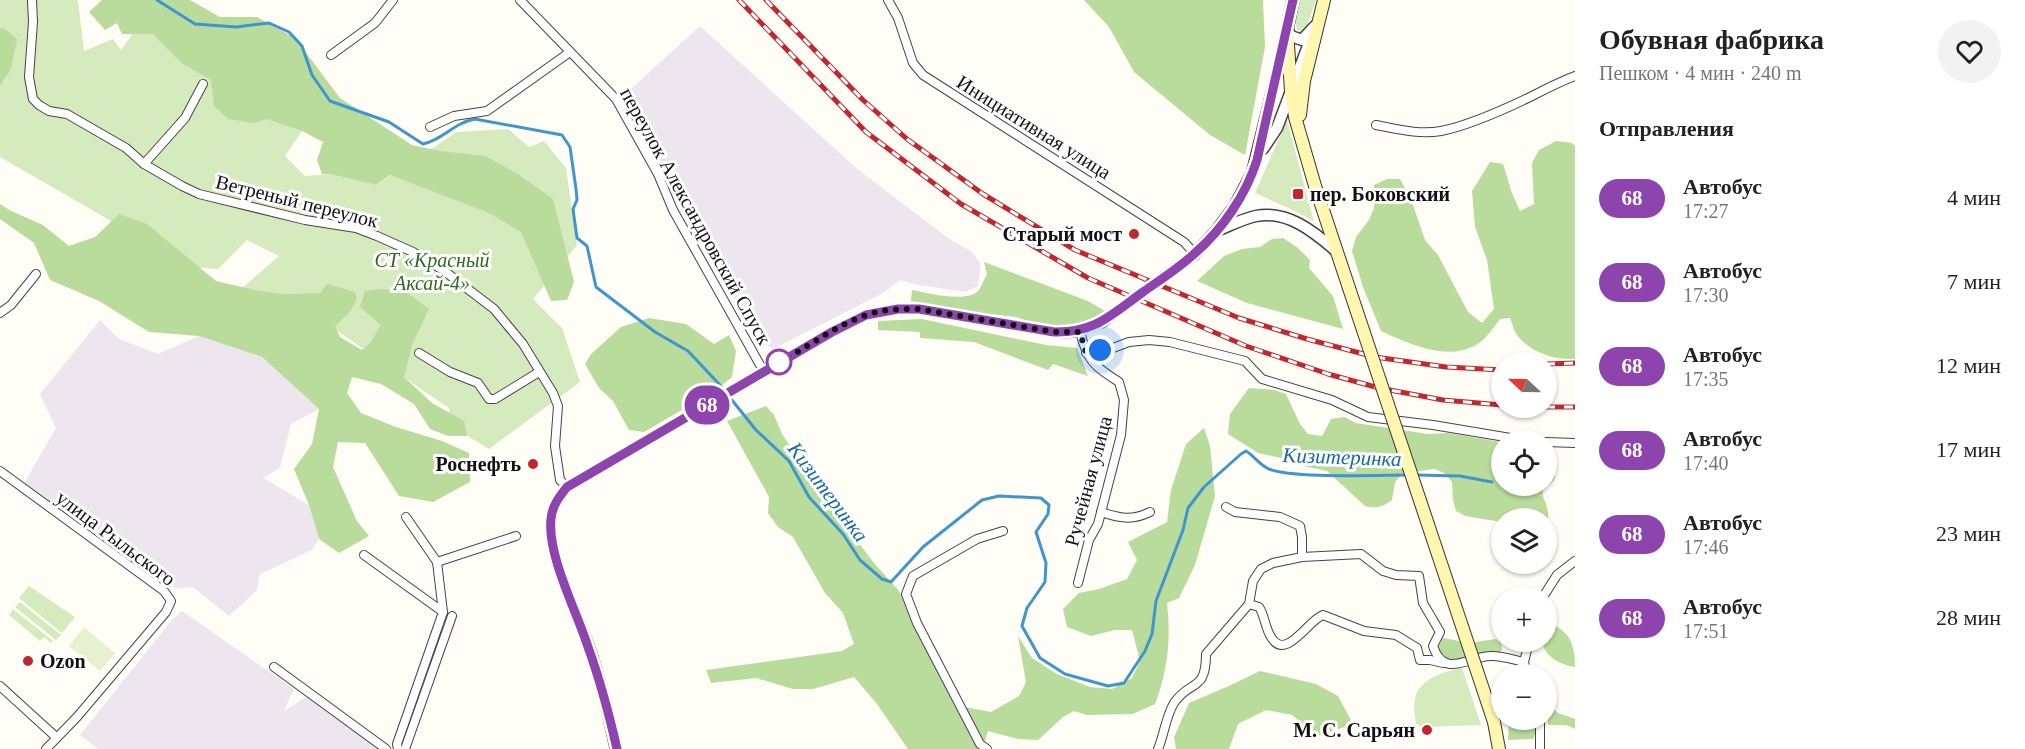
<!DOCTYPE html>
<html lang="ru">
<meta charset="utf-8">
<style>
body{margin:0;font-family:Georgia,serif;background:#f2f2f2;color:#222;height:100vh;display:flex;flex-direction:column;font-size:22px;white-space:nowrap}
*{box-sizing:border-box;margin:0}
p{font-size:20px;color:#767676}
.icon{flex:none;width:33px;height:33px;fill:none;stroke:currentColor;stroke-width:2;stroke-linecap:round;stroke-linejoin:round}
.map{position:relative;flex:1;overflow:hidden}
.side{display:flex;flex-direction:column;background:#fff;width:450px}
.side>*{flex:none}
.badge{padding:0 12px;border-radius:20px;font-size:21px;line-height:39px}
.needle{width:39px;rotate:292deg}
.controls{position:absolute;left:1491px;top:352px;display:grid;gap:12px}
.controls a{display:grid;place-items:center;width:66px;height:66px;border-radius:50%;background:#fff;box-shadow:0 2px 4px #0004;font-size:30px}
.you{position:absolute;width:30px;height:30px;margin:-15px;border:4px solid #fff;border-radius:50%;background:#1a73e8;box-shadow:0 0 0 9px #1a73e833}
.map>.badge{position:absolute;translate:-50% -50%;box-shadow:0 0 0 3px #fff}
h2{padding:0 24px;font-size:22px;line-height:54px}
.round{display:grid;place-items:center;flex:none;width:63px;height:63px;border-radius:32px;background:#f2f2f2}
.headline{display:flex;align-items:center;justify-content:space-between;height:102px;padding:0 24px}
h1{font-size:28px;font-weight:700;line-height:45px}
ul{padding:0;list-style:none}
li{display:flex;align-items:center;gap:18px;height:84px;padding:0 24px}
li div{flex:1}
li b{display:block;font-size:22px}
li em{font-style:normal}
li .badge{min-width:66px;font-weight:700;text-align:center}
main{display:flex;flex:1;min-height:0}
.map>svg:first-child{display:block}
.industrial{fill:#eee6ef}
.green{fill:#d5ebbd}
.forest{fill:#b9dc9c}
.pitch{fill:#e6f2cf}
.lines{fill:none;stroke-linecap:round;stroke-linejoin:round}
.stream{stroke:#3f96cf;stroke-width:3}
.minor-casing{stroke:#444;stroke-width:10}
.tertiary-casing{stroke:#444;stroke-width:13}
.secondary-casing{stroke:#333;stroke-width:14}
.minor{stroke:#fff;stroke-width:8}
.tertiary{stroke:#fff;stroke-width:10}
.secondary{stroke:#fff6b0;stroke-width:12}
.rail-casing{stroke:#c4262e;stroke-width:5}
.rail{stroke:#fff;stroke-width:3;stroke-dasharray:9;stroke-linecap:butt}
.tertiary-bridge-casing{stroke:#444;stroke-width:13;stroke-linecap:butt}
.secondary-bridge-casing{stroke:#333;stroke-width:14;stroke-linecap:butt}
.tertiary-bridge{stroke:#fff;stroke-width:10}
.secondary-bridge{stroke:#fff6b0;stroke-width:12}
.line-casing{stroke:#fff;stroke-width:14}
.line{stroke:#8e44ad;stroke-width:9}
.walk{stroke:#111;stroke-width:6;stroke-dasharray:0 10.8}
.poi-dot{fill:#c4262e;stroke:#fff;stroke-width:2}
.stop-dot{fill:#fff;stroke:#8e44ad;stroke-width:3}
.labels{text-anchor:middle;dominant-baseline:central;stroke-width:6;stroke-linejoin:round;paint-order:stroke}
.street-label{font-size:20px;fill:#111;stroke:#fff}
.poi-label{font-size:20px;font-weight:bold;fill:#111;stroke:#fff;text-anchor:end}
.park-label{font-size:20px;font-style:italic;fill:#2f6b1f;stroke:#fff}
.water-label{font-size:21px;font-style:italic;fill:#1768a6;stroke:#fff}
</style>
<main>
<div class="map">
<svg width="1575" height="749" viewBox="0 0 1575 749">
<rect width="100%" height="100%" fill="#fffdf5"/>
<g class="industrial">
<path d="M700 26 856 168 948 238 972 252 981 265 978 286 965 292 913 284 900 280 883 293 773 349 758 342 621 98Z"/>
<path d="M100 320 119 339 158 354 199 336 262 357 319 409 291 424 280 468 263 478 309 505 319 539 312 550 260 574 257 590 229 616 193 587 176 589 23 485 56 428 40 394Z"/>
<path d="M182 611 294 689 284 711 311 694 379 749H98L80 735 171 621Z"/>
</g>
<g class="green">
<path d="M0 0H78L84 51 113 39 121 50 146 15 259 113 302 131 285 156 305 176 330 174 376 185 457 132 508 129 529 147 544 141 566 168 577 245 533 299 562 328 580 382 489 449 446 423 450 409 284 294 270 307 242 288 279 256 247 240 218 269 191 267 0 157Z"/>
<path d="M1300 0H1316L1305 32 1301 34C1291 25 1298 11 1300 0Z"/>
<path d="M1286 116 1314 222 1297 212 1255 193 1281 134Z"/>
<path d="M29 586 75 617 62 633 19 598Z"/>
<path d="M20 602 61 635 56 640 15 607Z"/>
<path d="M13 609 53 641 51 643 44 637 40 641 9 615Z"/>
<path d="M1462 668 1481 725 1422 727 1416 724C1415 716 1413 707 1415 699 1418 679 1445 671 1462 668Z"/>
</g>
<g class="forest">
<path d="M102 0H190L220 17H257L295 38 340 98 412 145 440 151 485 156 518 174 553 199 574 282 567 300 551 301 521 232 489 213 390 175 376 185 330 174H322L317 160 323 142 302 131 267 119 253 123 228 119 214 106 211 80 183 64 153 34H122L117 23 105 30 89 12Z"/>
<path d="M1084 0H1263L1265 47 1245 155 1210 135 1134 72 1109 27Z"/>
<path d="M0 28 5 29 17 39 11 69 0 86Z"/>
<path d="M1556 141 1572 143 1575 146V359C1553 360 1528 352 1515 332 1513 328 1512 322 1510 318L1500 319C1493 328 1485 341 1474 346 1446 361 1407 343 1381 331L1363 287 1352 251 1356 237 1369 220 1374 208V185L1387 179H1400L1412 202 1425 240 1438 255 1468 312 1482 323 1494 309 1487 260 1475 227 1472 191 1490 162 1503 164 1512 193 1520 211 1534 204 1532 163 1539 150Z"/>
<path d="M0 204 11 211 43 225 69 246 95 237 119 214 147 224 216 281 259 291 284 294 320 293 327 284 355 292 357 299 350 312 335 326 340 337 362 350 370 343 381 325 360 307 365 291 382 289 405 291 429 309 412 345 404 377 432 403 464 421 467 436H448L430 429 414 404 381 384 352 377 347 393 361 413 396 427 442 441 469 453 470 482 433 502 399 496 365 443 338 442 333 467 357 521 369 536 339 553 319 539 309 505 294 469 312 444 319 409 262 357 199 336 149 332 99 301 50 280 34 243 0 219Z"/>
<path d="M1283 238 1298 248 1310 260 1309 268 1333 296 1343 329 1247 303 1197 281 1224 256 1242 249 1260 247 1272 239Z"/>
<path d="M984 262 1088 301 1110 314 1085 325 1068 329 1042 326 1016 317 965 311 911 301 912 290C927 293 966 303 978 291 982 286 984 279 987 274Z"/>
<path d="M649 318 686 324 714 344 729 335 736 351 732 377 716 390 644 432 629 430 613 401 599 388 585 364 591 354 621 327Z"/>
<path d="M922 319 1046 345 1077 348 1088 376 1053 364 1048 370 974 342 920 338V332L878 330V321Z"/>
<path d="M1249 388 1274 390 1286 394 1300 424 1308 434 1322 436 1331 419 1344 417 1356 423 1428 434 1448 433 1501 442 1502 486H1546L1547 458C1567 489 1542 478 1543 495 1543 498 1545 501 1546 504 1549 513 1549 518 1547 528L1546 519H1502L1501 522 1465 516 1456 511 1453 500 1452 482 1444 473 1435 469 1403 473 1395 482 1392 500C1383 507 1376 509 1365 506L1327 471 1299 465 1285 459 1258 453 1228 434 1230 414Z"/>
<path d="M766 406 774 415 782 434 823 496 874 563 899 591 954 705 991 712 1019 696 1026 682 1018 636 1032 658 1057 674 1090 687 1112 689 1132 678 1140 661 1132 630H1115L1091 636 1067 627 1063 609 1079 593 1099 589 1127 579 1137 560 1128 542 1167 522 1171 490 1186 444 1204 428 1210 446 1215 496 1195 565 1179 598 1167 603C1171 639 1168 670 1155 704L1133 714 1087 715 1074 711 1063 717 1038 740 1018 739 988 731 984 744 989 749H908L877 704 854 677 813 689H793L756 678 711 683 706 670 842 651 854 644 843 613 825 593 793 537 778 527 768 513 769 497 727 421Z"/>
<path d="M1553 625C1572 633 1575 649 1575 667 1561 665 1545 657 1542 642H1546L1547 627Z"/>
<path d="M1443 638 1470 643 1495 639 1501 643 1502 650 1500 652H1483L1449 660 1442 656 1438 648Z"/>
<path d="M1260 671 1316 684 1338 696 1353 724 1318 736 1292 715 1266 710 1238 724 1229 749H1176L1174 737 1189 703 1231 685Z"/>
<path d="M1547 687 1550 705 1558 713 1575 719V729L1567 725H1548Z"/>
<path d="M1509 720H1535L1536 732 1533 739 1508 740Z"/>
</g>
<path class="pitch" d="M84 627 115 653 100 671 69 646Z"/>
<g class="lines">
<g class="stream">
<path d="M157 0 195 24 236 27 269 23 289 32 302 46 312 75 330 101 389 122 423 144C443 140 453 123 475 119L562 135 570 147 576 189 577 200 573 209 577 238 587 246 596 287 655 332 688 351 719 384 756 430 789 461 809 497 843 534 860 560 882 579 891 582 923 547 982 500 999 496 1041 498 1049 505 1048 514 1036 532 1046 563 1045 582 1027 608 1022 626 1040 658 1065 674 1108 686 1124 683 1145 651 1152 634 1156 601 1183 530 1188 508 1204 487 1241 454 1246 451C1254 456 1259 464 1267 468 1286 479 1380 475 1406 475"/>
<path d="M1416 475 1460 476 1492 482"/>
</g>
<g class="minor-casing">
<g id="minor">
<path d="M32 0 33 22 29 77 33 99 39 105 49 111 67 114 126 148 144 164 182 186 199 194 305 220 356 228 377 236 413 252 443 270 494 309 523 344 553 393 558 406 555 446 560 480 567 487"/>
<path d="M520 0 616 99 658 174 673 210 764 372"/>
<path d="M888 0 898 18 913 63 923 75 1184 242 1195 254"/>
<path d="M331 55 375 23 393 0"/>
<path d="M1376 125C1397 129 1419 135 1441 131 1466 126 1505 109 1528 98 1544 90 1559 82 1575 76"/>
<path d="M430 127 454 116 487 111 570 52"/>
<path d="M144 164 185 118 203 84"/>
<path d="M0 313 11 305 36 274"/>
<path d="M419 353 450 372 478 383 489 399H495L539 372"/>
<path d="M1086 353 1113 348 1129 342 1149 340 1170 342 1245 361 1262 379 1332 400 1368 417 1433 425 1529 441"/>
<path d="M1546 442 1575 443"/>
<path d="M0 471 164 591 171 601 166 612 77 717 46 749"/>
<path d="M1226 507 1235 512 1280 517 1300 526 1302 537V557"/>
<path d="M1101 512C1119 518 1132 521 1150 512"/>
<path d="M406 517 437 562"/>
<path d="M364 555 443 612"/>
<path d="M1078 583 1089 540 1098 524 1121 435 1124 400 1119 382C1093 365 1088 362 1080 332"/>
<path d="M1543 597 1557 575 1575 561"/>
<path d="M1249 604 1259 607C1265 616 1265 628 1271 637 1286 662 1308 620 1323 615L1364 631 1396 635 1417 648 1420 660H1430L1443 663"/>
<path d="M274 667 386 749"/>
<path d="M1527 675 1524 662 1529 642"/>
<path d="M0 686 56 737"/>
<path d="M1540 720V749"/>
<path d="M398 749 397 744 443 612 437 562 516 536"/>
<path d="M405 749 452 616"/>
<path d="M987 749 980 744 917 623 906 594 913 576 977 539 1003 531"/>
<path d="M1158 749C1164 735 1166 716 1174 703 1190 679 1206 693 1206 654L1249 604 1253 581 1261 569 1273 563 1302 557 1361 554 1383 571 1396 575 1419 576 1423 603 1440 632 1433 646C1444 679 1467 657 1490 656 1501 655 1514 660 1524 662"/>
</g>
</g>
<g class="tertiary-casing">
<g id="tertiary">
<path d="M1287 29 1291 36 1302 40 1315 26"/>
<path d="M1263 149 1277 128 1309 43"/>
<path d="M1216 231C1229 226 1242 219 1256 216 1287 210 1313 231 1335 250"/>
<path d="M1182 264 1195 254 1216 231 1234 207 1252 173 1285 39"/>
<path d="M616 749C608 713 600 677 587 642 575 610 547 553 551 519 552 506 559 497 567 487L832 332 866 315 898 309H919L1054 332C1076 333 1082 330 1102 322"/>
</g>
</g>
<g class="secondary-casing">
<g id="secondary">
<path d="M1293 0 1287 29 1291 91 1295 117 1315 186 1349 288"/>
<path d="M1300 115 1304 81 1324 0"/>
<path d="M1494 722 1499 749"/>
</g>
</g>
<use href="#minor" class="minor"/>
<use href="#tertiary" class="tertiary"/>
<use href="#secondary" class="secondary"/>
<g class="rail-casing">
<g id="rail">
<path d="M739 0 866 132 961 204 1088 278 1246 346 1328 374 1379 388 1443 400 1502 405"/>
<path d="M766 0 863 100 907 139 983 194 1075 250 1239 318 1307 339 1375 357 1446 367 1502 370"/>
<path d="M1546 364 1575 363"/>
<path d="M1546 407H1575"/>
</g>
</g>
<use href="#rail" class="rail"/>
<g class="tertiary-bridge-casing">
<path id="tertiary-bridge" d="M1102 322 1182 264"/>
</g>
<g class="secondary-bridge-casing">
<path id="secondary-bridge" d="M1349 288 1494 722"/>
</g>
<use href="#tertiary-bridge" class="tertiary-bridge"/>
<use href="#secondary-bridge" class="secondary-bridge"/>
</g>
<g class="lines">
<g class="line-casing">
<path id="line" d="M617 749C609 714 600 680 588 647 577 612 547 555 551 519 552 506 559 497 567 487L832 332 866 315 898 309H919L1054 332C1095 333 1111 315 1143 292 1160 280 1179 268 1194 254 1222 230 1246 195 1257 160L1293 0"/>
</g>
<use href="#line" class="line"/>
<path class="walk" d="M779 362C808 348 835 325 867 315 883 309 901 309 919 309L1054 332H1080L1086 353 1100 350"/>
</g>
<g class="poi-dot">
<rect x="1292" y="188" width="12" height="12" rx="3"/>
<circle cx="1134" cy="234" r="6"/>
<circle cx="533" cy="464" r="6"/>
<circle cx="28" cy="661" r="6"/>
<circle cx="1427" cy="730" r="6"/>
</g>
<circle class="stop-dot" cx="779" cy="362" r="12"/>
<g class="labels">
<g class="street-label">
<text transform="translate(1034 127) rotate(32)">Инициативная улица</text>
<text transform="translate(297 201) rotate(14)">Ветреный переулок</text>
<text transform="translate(696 216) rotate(61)">переулок Александровский Спуск</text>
<text transform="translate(1088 481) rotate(-75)">Ручейная улица</text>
<text transform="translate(116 538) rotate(37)">улица Рыльского</text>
</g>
<g class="poi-label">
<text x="1310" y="194" text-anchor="start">пер. Боковский</text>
<text x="1122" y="234">Старый мост</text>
<text x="521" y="464">Роснефть</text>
<text x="40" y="661" text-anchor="start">Ozon</text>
<text x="1415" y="730">М. С. Сарьян</text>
</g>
<g class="park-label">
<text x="432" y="260">СТ «Красный<tspan x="432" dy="23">Аксай-4»</tspan></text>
</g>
<g class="water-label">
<text transform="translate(1342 457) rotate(2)">Кизитеринка</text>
<text transform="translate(828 492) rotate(53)">Кизитеринка</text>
</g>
</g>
</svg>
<div class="controls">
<a><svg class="needle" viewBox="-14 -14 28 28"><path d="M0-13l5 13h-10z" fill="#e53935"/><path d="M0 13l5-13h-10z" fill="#767676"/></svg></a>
<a><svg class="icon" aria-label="locate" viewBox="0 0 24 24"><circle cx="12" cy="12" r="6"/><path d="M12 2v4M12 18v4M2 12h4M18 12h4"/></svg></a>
<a><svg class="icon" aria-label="layers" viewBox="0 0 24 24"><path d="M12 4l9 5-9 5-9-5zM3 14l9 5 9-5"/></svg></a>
<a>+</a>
<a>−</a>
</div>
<div class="you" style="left:1100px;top:350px"></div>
<b class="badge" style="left:707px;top:405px;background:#8e44ad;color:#fff">68</b>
</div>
<section class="side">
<div class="headline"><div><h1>Обувная фабрика</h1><p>Пешком · 4 мин · 240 m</p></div><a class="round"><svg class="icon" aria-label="heart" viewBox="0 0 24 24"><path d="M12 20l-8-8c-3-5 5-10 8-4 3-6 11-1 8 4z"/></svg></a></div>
<h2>Отправления</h2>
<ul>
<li><span class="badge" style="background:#8e44ad;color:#fff">68</span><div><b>Автобус</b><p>17:27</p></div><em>4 мин</em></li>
<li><span class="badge" style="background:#8e44ad;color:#fff">68</span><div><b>Автобус</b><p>17:30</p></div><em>7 мин</em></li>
<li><span class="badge" style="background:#8e44ad;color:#fff">68</span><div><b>Автобус</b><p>17:35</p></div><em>12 мин</em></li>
<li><span class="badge" style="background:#8e44ad;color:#fff">68</span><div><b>Автобус</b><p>17:40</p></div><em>17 мин</em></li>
<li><span class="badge" style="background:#8e44ad;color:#fff">68</span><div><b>Автобус</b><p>17:46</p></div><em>23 мин</em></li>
<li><span class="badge" style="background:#8e44ad;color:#fff">68</span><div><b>Автобус</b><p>17:51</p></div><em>28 мин</em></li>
</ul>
</section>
</main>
